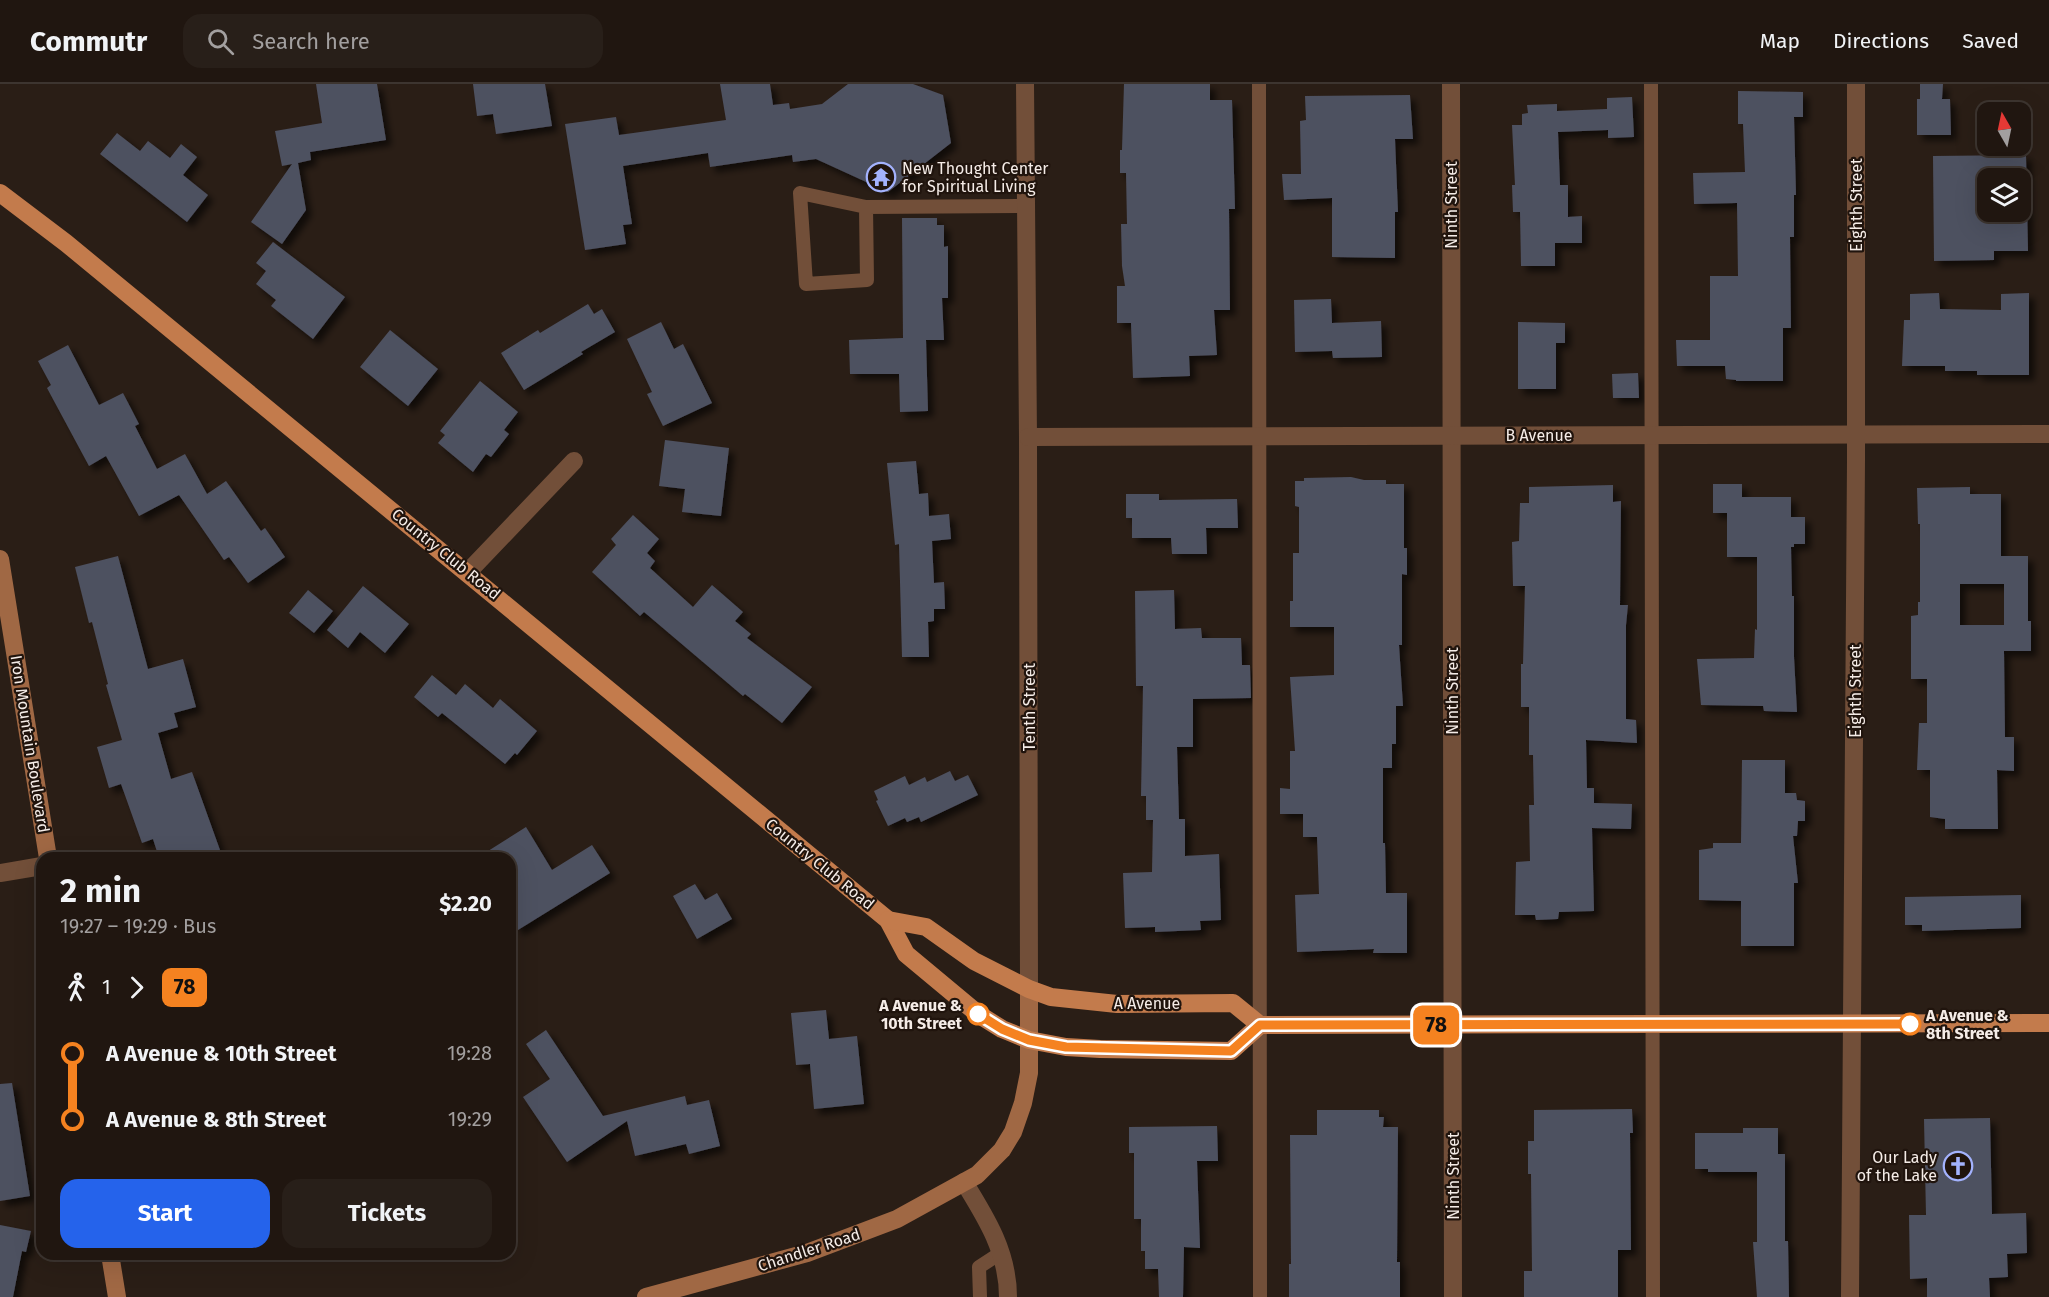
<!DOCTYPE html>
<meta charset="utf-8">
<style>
body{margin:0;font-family:"Fira Sans",sans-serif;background:#281f19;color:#f1f3f6;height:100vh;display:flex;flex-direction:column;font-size:22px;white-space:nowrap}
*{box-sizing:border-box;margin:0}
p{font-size:20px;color:#a29f9f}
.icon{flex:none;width:33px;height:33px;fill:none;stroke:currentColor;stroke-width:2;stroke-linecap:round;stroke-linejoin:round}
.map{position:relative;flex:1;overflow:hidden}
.side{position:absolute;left:36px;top:768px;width:480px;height:408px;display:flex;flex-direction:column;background:#201610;border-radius:18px;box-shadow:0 6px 24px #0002,0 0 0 2px #3d3530}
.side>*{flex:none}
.badge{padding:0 12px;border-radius:9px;font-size:21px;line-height:39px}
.needle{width:39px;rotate:351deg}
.fabs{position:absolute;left:1977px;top:18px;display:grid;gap:12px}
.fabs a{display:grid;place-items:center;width:54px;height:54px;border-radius:12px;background:#201610;box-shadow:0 6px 24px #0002,0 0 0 2px #3d3530;font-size:30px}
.map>.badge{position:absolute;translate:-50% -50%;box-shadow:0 0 0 3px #fff}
.legs{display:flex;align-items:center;gap:9px;height:66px;padding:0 24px;font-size:20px}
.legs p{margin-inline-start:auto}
.overview{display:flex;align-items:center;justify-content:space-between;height:102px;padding:0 24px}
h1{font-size:33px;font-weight:700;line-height:45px}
.primary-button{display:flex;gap:12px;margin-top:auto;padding:12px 24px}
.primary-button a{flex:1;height:69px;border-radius:18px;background:#2563eb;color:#fff;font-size:24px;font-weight:700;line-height:69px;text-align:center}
.primary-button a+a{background:#281f19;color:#f1f3f6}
ul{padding:0 24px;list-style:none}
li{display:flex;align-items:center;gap:21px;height:66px;font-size:22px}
li i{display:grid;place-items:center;width:9px;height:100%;margin:0 8px;background:currentColor}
li i::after{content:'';width:15px;height:15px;margin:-8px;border:4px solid;border-radius:50%;background:#201610}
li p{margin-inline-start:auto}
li:first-child i{background:linear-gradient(#0000 50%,currentColor 0)}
li:last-child i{background:linear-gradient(currentColor 50%,#0000 0)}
header{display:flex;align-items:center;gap:36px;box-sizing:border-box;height:84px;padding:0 30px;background:#201610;border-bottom:2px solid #3d3530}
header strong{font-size:28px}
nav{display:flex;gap:33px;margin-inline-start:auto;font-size:21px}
.search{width:420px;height:54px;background:#281f19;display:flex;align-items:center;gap:15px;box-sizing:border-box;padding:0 21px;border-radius:18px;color:#a29f9f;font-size:22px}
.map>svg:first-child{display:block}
.building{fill:#4e5160;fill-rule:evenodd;filter:url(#shadow)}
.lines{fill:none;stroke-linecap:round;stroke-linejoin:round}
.lane{stroke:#724f39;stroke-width:14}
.street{stroke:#724f39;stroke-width:18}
.secondary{stroke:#a06844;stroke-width:18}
.primary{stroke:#c37b4c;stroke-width:18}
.line-1-casing{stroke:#fff;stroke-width:14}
.line-1{stroke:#f58220;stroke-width:9}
.stop-1-dot{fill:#fff;stroke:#f58220;stroke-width:3}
.labels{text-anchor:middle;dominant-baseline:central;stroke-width:4.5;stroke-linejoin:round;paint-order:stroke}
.poi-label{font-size:16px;fill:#f5ece7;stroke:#20140d;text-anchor:start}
.street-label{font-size:16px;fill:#f5ece7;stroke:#20140d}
.stop-label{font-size:16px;font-weight:bold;fill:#f5ece7;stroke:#20140d;text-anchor:end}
</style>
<header>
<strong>Commutr</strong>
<div class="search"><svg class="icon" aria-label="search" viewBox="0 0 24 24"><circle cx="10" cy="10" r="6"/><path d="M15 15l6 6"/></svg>Search here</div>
<nav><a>Map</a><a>Directions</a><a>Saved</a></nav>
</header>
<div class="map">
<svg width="2049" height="1213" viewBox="0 0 2049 1213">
<defs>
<filter id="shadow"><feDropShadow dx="5.5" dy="5.5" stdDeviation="3" flood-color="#0009"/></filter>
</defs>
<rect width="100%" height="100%" fill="#2a1e16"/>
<g class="building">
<path d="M316 0H377L386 56 310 68 311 76 298 79 306 126 282 160 251 138 292 80 282 82 275 47 322 39Z"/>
<path d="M473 0H545L552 42 496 50 493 30 477 32Z"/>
<path d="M720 0H770L773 21 789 19 790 25 822 20 848 0H913L943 11 951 59 888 108 816 75 793 78 792 71 710 83 708 69 623 82 632 140 623 141 626 160 585 166 565 40 616 33 619 51 726 36Z"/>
<path d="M1124 0H1210V16H1232L1235 125H1229L1230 226H1214L1217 271 1189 272 1190 292 1133 294 1131 239H1117V202H1125L1122 182 1121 140H1127L1126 89H1120V66H1122Z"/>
<path d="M1920 0H1943L1942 15H1950L1951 51H1917V15H1920Z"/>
<path d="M1738 7 1803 8V33H1794L1796 111H1794V153H1790L1791 244H1783V297H1736V296L1726 295 1725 282H1677L1676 256H1710V192H1738L1737 119 1694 120 1693 89 1745 88 1743 40H1738Z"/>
<path d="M1410 11 1413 55H1395L1398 128H1395V174L1332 173V114L1284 116 1282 90H1301L1300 37 1306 36 1305 12Z"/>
<path d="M1632 13 1634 53 1608 54V46L1558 48 1560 101H1568V133L1582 132V159H1555V182H1521L1520 128H1513L1512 101H1515L1512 41H1522V30L1528 29 1527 21 1557 20V27L1607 25V14Z"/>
<path d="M117 49 140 67 148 57 170 74 181 60 197 73 183 91 208 111 187 138 100 70Z"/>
<path d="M2026 71 2028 167H1994V176L1934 177 1933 72ZM1988 94H2020V128H1988Z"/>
<path d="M902 134H937V141H944V163L948 162V214H942L944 256H926L928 327 900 328 899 290H850L849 256 903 254Z"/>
<path d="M273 158 345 213 313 255 271 222 276 216 256 200 266 187 256 179Z"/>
<path d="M1939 209 1940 225 2001 226V210L2029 209V291H1977V287H1945V282H1902L1904 236H1910V210Z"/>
<path d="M1331 215 1332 239 1381 237 1382 273 1333 274 1332 267 1295 268 1294 216Z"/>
<path d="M588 220 594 230 602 225 615 248 581 268 583 270 524 306 501 269 538 246 540 249Z"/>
<path d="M661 238 674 265 683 260 712 319 663 342 647 310 652 308 627 255Z"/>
<path d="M1518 238 1565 239V259H1556V305H1518Z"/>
<path d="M390 246 438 285 408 322 360 283Z"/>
<path d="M68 261 99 321 123 309 139 340 135 342 157 385 185 370 207 410 226 397 261 447 265 444 285 473 248 499 229 473 224 476 179 411 139 432 106 372 89 382 47 304 51 301 38 277Z"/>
<path d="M1638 289 1639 314H1613L1612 290Z"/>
<path d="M480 297 518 328 504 346 509 350 491 373 486 370 473 388 438 359 445 351 440 347Z"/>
<path d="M665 356 729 364 721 432 682 428 685 405 659 402Z"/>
<path d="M916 377 919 410 928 409 929 432 949 430 951 455 932 457 934 499 944 498 945 525H934V537L928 538 929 573H902L899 460 895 461 887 379Z"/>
<path d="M1351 393 1364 396H1386V400H1404V464H1407V491L1402 490V561H1399L1403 622H1396V660H1392V684H1383V759H1385L1386 809H1407V869H1373L1374 865 1297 868 1295 811 1319 810 1317 753H1303V730H1280V704L1290 705V667H1295L1290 593 1334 591V543H1290V517H1293V469H1299V423L1295 422V397H1304V394Z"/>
<path d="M1713 400H1742V413H1791V433H1805V460H1794V463H1791L1792 512H1794V573L1797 628 1764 627 1763 622 1701 621 1697 575 1754 574 1755 545 1757 546V473H1727V429H1713Z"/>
<path d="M1613 401V418L1621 417 1620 521H1628L1626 541V635L1636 636 1637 659 1586 656 1587 704H1594V719L1632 720 1631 745 1592 744 1594 827 1559 828 1558 835 1536 836 1535 831H1515L1516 778 1530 777 1529 721H1534L1533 671H1529V623H1521V580H1523L1525 502H1513L1512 458 1519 457 1520 419H1529V403Z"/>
<path d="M1970 403V410H2001V472H2028V537H2031V567H2004L2005 653H2014V687L1997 686 1998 745H1945V735L1930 733V686H1917L1919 639H1927V595H1911V532L1918 531V518H1920V440H1918L1917 404ZM1960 500H2004V541H1960Z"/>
<path d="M1126 410H1159V416L1237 415 1238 444H1206L1207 470H1172L1171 454H1132V434H1126Z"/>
<path d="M633 431 659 455 647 469 655 477 650 484 693 523 712 501 743 528 735 537 751 550 747 554 812 603 782 639 745 610 743 612 644 528 640 532 592 488 616 461 611 455Z"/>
<path d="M118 472 148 585 183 575 196 623 174 629 178 643 158 649 171 695 192 688 220 766 197 774H159L153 755 142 759 121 700 109 704 97 663 122 656 106 601 108 600 92 538 89 539 75 483Z"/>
<path d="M363 502 409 540 385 569 360 548 348 564 327 546Z"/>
<path d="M308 506 333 527 314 549 289 529Z"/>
<path d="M1174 506 1175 545 1201 544 1202 554H1241L1242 581H1250L1251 614 1193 615V663H1177L1179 735H1185V772L1219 770 1221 836 1200 837 1201 846 1155 848V843L1125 844 1123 789 1152 788 1153 736H1146V712H1141L1143 602H1136L1135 507Z"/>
<path d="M432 591 456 611 465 600 493 624 500 615 537 647 517 671 515 669 505 680 442 629 438 633 414 613Z"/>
<path d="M1742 676H1785V709H1796L1797 716 1805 717V737H1798L1797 752H1793L1798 799H1794V862H1741V817L1699 816V766L1713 764V759H1741Z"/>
<path d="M950 687 955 697 968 691 978 711 921 738 919 733 907 738 905 734 888 742 876 717 878 716 874 707 905 692 909 701 925 693 927 698Z"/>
<path d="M526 743 552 786 592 761 610 789 518 846 510 832V774H477Z"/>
<path d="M695 800 705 816 717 809 732 835 697 855 673 812Z"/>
<path d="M2021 811V844L1922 847V841H1905V813Z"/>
<path d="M826 926 829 955 857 952 864 1020 814 1025 810 980 796 981 791 929Z"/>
<path d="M546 946 603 1032 685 1012 687 1021 709 1016 720 1062 689 1070 686 1060 635 1072 627 1037 567 1078 523 1013 550 995 526 960Z"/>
<path d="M12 999 30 1112 0 1117V1000Z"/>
<path d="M1632 1025 1633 1049H1630L1631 1166H1618V1213H1524V1187H1532L1531 1090H1528V1057H1534V1026Z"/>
<path d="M1317 1026H1379V1033H1384L1383 1043H1398L1397 1178H1400V1213H1289V1180H1291L1290 1051H1317Z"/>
<path d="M1990 1034 1992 1130 2026 1129 2027 1169 2007 1170 2008 1193 1989 1194 1990 1213H1927V1194L1910 1195 1909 1131H1926L1924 1035Z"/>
<path d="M1217 1042 1218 1077H1197L1200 1164 1184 1163 1183 1213H1159L1158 1185H1145V1167H1141V1135H1134V1069H1129V1043Z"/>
<path d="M1743 1044H1778V1070H1785V1157H1788L1789 1213H1757L1753 1158H1757V1088H1708V1085H1695V1049H1743Z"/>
<path d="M0 1141 31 1147 26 1168 22 1167 13 1213H0Z"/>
</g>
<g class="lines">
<g class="lane">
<path d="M1259 0 1260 1213"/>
<path d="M1651 0 1653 1213"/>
<path d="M866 123 867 196 806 200 800 109 866 123 1026 122"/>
<path d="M980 1213 979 1183 1002 1168"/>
</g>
<g class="street">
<path d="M1025 0 1028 353 1029 905"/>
<path d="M1451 0 1453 1213"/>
<path d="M1028 353 2049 350"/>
<path d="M468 488 574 377"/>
<path d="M0 789 42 782"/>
<path d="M964 1098C987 1135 1008 1169 1008 1213"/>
<path d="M1850 1213 1856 377V0"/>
</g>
<g class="secondary">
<path d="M0 475 48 774"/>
<path d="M110 1170 117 1213"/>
<path d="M646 1213 807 1169 860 1149 897 1135 977 1091 1002 1066 1013 1048 1023 1019 1029 989V905"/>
</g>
<g class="primary">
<path d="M0 109 66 159 888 836 906 870 978 930 1002 945 1029 956 1066 963 1100 965 1231 967 1260 941"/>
<path d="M888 836 926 843 974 877 1029 905 1051 913 1117 920 1233 919 1260 941 2049 939"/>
</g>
</g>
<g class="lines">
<g class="line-1-casing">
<path id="line-1" d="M978 930 1002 945 1029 956 1066 963 1231 967 1260 941 1910 940"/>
</g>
<use href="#line-1" class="line-1"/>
</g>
<defs>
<g id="temple-ring" transform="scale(1.5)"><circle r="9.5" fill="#20140d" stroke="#a3b2fd" stroke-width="1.5"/><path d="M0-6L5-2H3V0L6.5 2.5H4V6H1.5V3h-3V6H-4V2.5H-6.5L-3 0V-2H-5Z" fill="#a3b2fd"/></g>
<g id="church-ring" transform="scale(1.5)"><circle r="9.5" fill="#20140d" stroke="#a3b2fd" stroke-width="1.5"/><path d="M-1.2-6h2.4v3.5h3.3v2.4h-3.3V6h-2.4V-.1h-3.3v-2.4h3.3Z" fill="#a3b2fd"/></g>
</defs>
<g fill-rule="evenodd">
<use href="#temple-ring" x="881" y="93"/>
<use href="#church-ring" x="1958" y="1082"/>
</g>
<g class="stop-1-dot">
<circle cx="978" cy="930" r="10"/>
<circle cx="1910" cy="940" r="10"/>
</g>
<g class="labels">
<g class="poi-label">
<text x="902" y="84">New Thought Center<tspan x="902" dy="18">for Spiritual Living</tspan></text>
<text x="1937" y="1073" text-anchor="end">Our Lady<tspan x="1937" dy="18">of the Lake</tspan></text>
</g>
<g class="street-label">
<text transform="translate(1451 121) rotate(-90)">Ninth Street</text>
<text transform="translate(1856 121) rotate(-90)">Eighth Street</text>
<text x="1539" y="351">B Avenue</text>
<text transform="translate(446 470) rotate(39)">Country Club Road</text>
<text transform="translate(1452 607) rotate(-90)">Ninth Street</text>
<text transform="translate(1855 607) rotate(-90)">Eighth Street</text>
<text transform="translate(1029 623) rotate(-90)">Tenth Street</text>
<text transform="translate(30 660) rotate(81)">Iron Mountain Boulevard</text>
<text transform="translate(820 780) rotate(39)">Country Club Road</text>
<text x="1147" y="919">A Avenue</text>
<text transform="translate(1453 1092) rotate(-90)">Ninth Street</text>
<text transform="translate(809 1166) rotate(-18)">Chandler Road</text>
</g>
<g class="stop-label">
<text x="962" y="921">A Avenue &amp;<tspan x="962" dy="18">10th Street</tspan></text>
<text x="1926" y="931" text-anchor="start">A Avenue &amp;<tspan x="1926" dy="18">8th Street</tspan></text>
</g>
</g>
</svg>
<div class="fabs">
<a><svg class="needle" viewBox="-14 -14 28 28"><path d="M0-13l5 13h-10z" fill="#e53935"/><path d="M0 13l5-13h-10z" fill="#a29f9f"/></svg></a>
<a><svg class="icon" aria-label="layers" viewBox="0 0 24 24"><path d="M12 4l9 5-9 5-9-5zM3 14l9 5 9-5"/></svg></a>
</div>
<b class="badge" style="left:1436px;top:941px;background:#f58220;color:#111">78</b>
<section class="side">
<div class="overview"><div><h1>2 min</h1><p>19:27 – 19:29 · Bus</p></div><b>$2.20</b></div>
<div class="legs"><svg class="icon" aria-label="walk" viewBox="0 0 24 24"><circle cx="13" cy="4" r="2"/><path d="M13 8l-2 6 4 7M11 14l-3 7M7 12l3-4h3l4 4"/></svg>1<svg class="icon" aria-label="forward" viewBox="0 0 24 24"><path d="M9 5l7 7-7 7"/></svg><b class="badge" style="background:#f58220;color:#111">78</b></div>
<ul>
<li><i style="color:#f58220"></i><b>A Avenue &amp; 10th Street</b><p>19:28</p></li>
<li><i style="color:#f58220"></i><b>A Avenue &amp; 8th Street</b><p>19:29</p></li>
</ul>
<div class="primary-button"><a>Start</a><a>Tickets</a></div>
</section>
</div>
